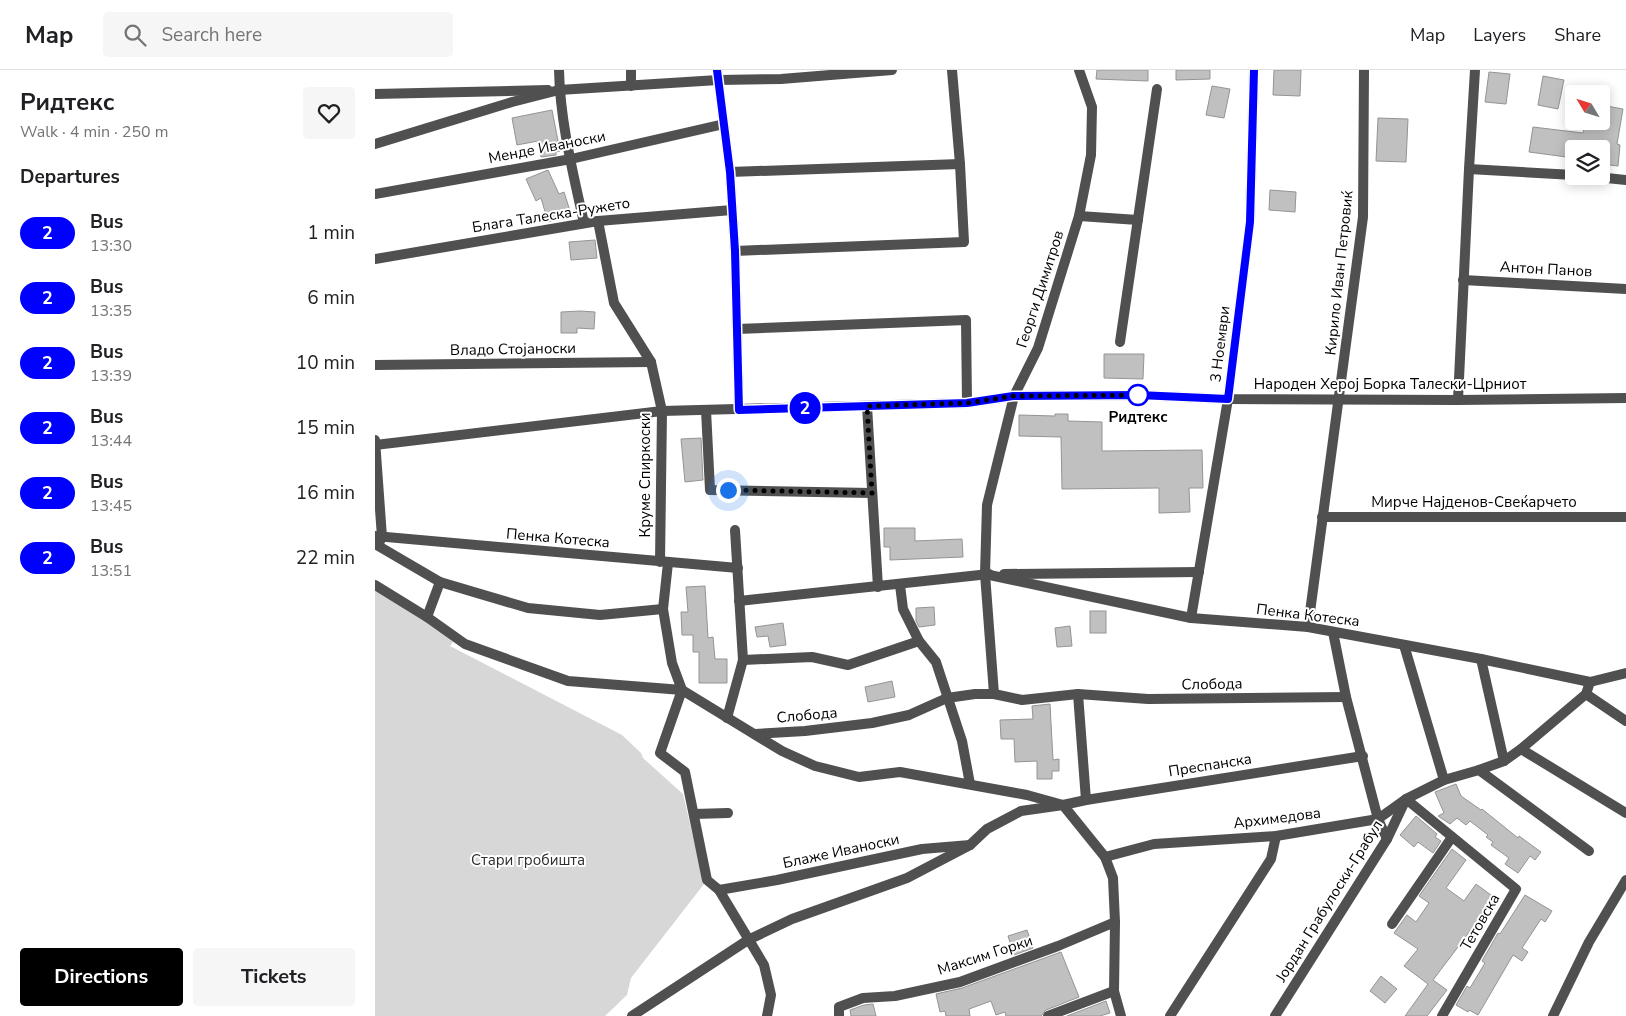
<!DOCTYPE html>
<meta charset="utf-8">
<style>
body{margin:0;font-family:"Nunito Sans",sans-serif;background:#f6f6f6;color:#202124;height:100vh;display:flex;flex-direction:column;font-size:19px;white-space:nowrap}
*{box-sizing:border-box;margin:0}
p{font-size:16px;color:#757577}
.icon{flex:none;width:28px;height:28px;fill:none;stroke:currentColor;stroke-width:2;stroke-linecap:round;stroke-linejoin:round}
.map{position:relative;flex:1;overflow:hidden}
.details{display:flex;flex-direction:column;background:#fff;width:375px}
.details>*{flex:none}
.badge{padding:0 10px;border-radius:16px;font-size:18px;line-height:32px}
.needle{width:32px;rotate:308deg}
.tools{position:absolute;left:1190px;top:15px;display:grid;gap:10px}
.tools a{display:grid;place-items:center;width:45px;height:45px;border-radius:5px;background:#fff;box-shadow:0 2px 12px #0003;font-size:25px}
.you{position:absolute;width:25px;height:25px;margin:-12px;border:4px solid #fff;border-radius:50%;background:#1a73e8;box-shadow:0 0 0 8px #1a73e833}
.map>.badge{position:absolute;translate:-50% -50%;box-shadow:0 0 0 2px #fff}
h2{padding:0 20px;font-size:19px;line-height:45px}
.round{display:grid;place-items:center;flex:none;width:52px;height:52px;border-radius:5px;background:#f6f6f6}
.overview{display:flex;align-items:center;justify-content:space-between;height:85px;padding:0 20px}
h1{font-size:24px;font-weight:700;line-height:38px}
.button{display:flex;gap:10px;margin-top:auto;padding:10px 20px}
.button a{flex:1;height:58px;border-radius:5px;background:#000;color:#fff;font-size:20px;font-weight:700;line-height:58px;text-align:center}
.button a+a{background:#f6f6f6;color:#202124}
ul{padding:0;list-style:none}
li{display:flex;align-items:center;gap:15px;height:65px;padding:0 20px}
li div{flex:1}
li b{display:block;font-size:19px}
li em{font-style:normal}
li .badge{min-width:55px;font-weight:700;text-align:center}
header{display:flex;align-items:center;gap:30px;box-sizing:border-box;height:70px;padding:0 25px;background:#fff;border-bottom:1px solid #e0e0e0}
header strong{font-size:24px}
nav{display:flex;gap:28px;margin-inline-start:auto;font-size:18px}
.search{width:350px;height:45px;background:#f6f6f6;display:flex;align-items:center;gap:12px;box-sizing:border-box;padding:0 18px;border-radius:5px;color:#757577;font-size:19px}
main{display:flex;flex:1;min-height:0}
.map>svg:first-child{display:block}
.green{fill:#d7d7d7}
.building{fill:#c0c0c0;stroke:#949494}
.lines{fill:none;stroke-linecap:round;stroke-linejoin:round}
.minor{stroke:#505050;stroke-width:10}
.tertiary{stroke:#505050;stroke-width:10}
.line-casing{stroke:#fff;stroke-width:11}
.line{stroke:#00f;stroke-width:8}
.walk{stroke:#000;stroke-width:5;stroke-dasharray:0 9}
.stop-dot{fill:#fff;stroke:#00f;stroke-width:2.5}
.labels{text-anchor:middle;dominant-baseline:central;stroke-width:4;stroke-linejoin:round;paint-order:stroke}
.street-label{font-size:15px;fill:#000;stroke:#fff}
.stop-label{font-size:15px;font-weight:bold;fill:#000;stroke:#fff}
.park-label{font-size:15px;fill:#2e2e2e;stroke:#fff}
</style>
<header>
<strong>Map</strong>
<div class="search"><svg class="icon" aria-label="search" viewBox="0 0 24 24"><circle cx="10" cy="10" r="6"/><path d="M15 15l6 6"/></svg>Search here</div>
<nav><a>Map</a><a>Layers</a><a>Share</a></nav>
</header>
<main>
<section class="details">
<div class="overview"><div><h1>Ридтекс</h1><p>Walk · 4 min · 250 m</p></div><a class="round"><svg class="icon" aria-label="heart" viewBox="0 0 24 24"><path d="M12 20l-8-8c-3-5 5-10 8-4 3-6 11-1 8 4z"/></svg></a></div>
<h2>Departures</h2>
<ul>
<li><span class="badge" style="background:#00f;color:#fff">2</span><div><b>Bus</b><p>13:30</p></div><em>1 min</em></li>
<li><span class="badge" style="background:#00f;color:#fff">2</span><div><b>Bus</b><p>13:35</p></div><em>6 min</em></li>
<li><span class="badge" style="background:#00f;color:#fff">2</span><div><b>Bus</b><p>13:39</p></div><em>10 min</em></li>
<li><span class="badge" style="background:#00f;color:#fff">2</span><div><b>Bus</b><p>13:44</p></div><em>15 min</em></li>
<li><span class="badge" style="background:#00f;color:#fff">2</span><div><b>Bus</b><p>13:45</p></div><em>16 min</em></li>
<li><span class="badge" style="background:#00f;color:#fff">2</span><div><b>Bus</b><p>13:51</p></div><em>22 min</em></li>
</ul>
<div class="button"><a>Directions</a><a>Tickets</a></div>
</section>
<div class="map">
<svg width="1251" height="946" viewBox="0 0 1251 946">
<rect width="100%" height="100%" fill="#fff"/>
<path class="green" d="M0 520 53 551 78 572 75 576 247 665 266 683 268 688 308 724 329 814 256 908 252 925 230 946H0Z"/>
<g class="building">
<path d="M722 0H773V11L721 9Z"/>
<path d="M801 0H835V9L801 10Z"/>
<path d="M899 0H926L925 26 898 25Z"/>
<path d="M1114 2 1135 4 1131 34 1110 32Z"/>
<path d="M1168 6 1189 10 1183 39 1163 35Z"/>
<path d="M837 16 855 19 849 48 831 45Z"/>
<path d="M1226 35 1248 39 1242 74 1245 75 1243 96 1226 94V79H1199V88L1154 82 1158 57 1208 63 1211 51H1226Z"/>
<path d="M177 40 185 81 181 82V85L166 87 163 71 142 75 137 48Z"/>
<path d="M1003 48 1033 49 1031 92 1001 91Z"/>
<path d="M173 100 184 124 189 122 196 144 173 152 166 128 161 131 151 109Z"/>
<path d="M895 120 921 122 920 142 894 140Z"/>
<path d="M220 170 222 188 196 190 194 172Z"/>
<path d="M205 241 220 242 219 259 202 258V263H186V242Z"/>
<path d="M729 284H769L768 309 729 308Z"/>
<path d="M680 344H693V351L727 352V381L827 380 828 418H814L815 442 784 443V418L687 419 686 367 644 366V345L680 346Z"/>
<path d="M326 368 328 410 310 412 306 369Z"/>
<path d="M509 458H540V471L587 469 588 487 515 490V477H509Z"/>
<path d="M330 516 333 568 338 567 340 589H352V613H324V582H318V565H307L306 542H313L311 517Z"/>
<path d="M559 537 560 555 544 557 541 551V538Z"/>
<rect x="715" y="541" width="16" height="22"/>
<path d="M408 553 411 575 395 577 393 566 382 567 380 557Z"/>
<path d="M695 556 697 576 682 577 680 558Z"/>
<path d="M517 611 520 627 493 632 490 617Z"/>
<path d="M675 634 678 690 684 689V701H677V709H662V691L640 692 639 669H626L625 650 658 649 657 636Z"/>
<path d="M1081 714 1086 726 1106 740 1107 739 1143 768 1144 766 1166 782 1160 790 1155 786 1143 803 1130 794 1134 788 1116 775 1118 772 1111 767 1113 765 1095 751 1091 755 1082 748 1075 754 1063 746 1069 743 1060 722Z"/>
<path d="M1041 746 1062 764 1060 767 1066 771 1058 783 1043 772 1039 777 1025 765Z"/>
<path d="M1077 779 1091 790 1071 818 1089 831 1101 814 1120 828 1058 910 1072 920 1052 946H1030L1053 914 1029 896 1043 879 1019 863 1032 845 1041 852 1054 833 1044 826Z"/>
<path d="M1150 825 1177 841 1170 852 1166 849 1147 878 1153 882 1147 891 1138 885 1103 945 1094 940 1093 942 1081 935 1092 916 1095 918 1110 893 1107 891 1123 863 1125 864Z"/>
<path d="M652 860 658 878 639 885 633 866Z"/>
<path d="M686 882 704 927 671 940 666 946H631L630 942 621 945 616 931 594 939 595 946H571L570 941 565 942 561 924 587 918Z"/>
<path d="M1006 906 1022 919 1010 933 995 921Z"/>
<path d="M731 931 735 943 725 946H692Z"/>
<path d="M498 934 501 946H476L475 940 489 935Z"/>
</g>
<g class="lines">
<g class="minor">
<path d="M184 0C185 51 198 103 209 153"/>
<path d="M256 0V16"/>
<path d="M342 0 355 102 360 181 364 339"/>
<path d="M0 24 173 20"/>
<path d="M1094 99 1199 105"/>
<path d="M355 102 585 94"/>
<path d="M1212 106 1251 110"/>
<path d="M0 124 196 89 349 54"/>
<path d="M704 146 763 150"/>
<path d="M223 151 239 233 276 292 287 341 285 492"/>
<path d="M360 181 589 172 585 94 577 0"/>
<path d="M0 189 223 151 357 140"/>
<path d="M1088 210 1251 219"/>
<path d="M362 259 591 250 592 333"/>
<path d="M745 272 782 19"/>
<path d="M0 295 276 292"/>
<path d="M1083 330 1094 99 1100 0"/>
<path d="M492 336 503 517"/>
<path d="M331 340 335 420 497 423"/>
<path d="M0 370 7 467 4 473"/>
<path d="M0 375 287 341 592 333 639 326 763 325 853 329 1083 330 1251 328"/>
<path d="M947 447H1251"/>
<path d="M0 466 363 498"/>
<path d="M0 474 65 512 153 538 225 545 288 539"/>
<path d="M293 493 288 539 297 593 307 620"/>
<path d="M610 504 816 548 933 557 1106 589 1215 612 1251 603"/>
<path d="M629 504 824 502"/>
<path d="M0 515 52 547 90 574 193 611 307 620 407 681 440 696 484 707 525 702 652 725 688 735 711 730 988 686"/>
<path d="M525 515 528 539 544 571 561 592 587 671 595 714"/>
<path d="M364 531 614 504"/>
<path d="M52 547 65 512"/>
<path d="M816 548 853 329 875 152 879 0"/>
<path d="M933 557 988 147 989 0"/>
<path d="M958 562 971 627 1003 749 1012 769"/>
<path d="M1029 575 1069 710"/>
<path d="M1106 589 1129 691"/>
<path d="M368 590 437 587 473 595 544 571"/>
<path d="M307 620 285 683 310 702 332 810 344 820 389 895 396 925 392 946"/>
<path d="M619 624 610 504 612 435 639 326 663 278 704 146 716 85 717 37 704 0"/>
<path d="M703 624 711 730"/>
<path d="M1211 624 1251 651"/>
<path d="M352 648 368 590 360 460"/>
<path d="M380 664 430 661 497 653 534 645 572 628 600 624H619L647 630 703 624 773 629 971 627"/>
<path d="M1146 679 1251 743"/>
<path d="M1104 700 1214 781"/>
<path d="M319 744 353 743"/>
<path d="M730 787 779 774 901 766 1003 749 1031 729 1069 710 1104 700 1129 691 1146 679 1211 624 1215 612"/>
<path d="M344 820 402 810 547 779 595 775"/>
<path d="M1017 854 1077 767"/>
<path d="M464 946V937L488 928 520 926 585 912 683 876 740 852"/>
<path d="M673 946 739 921"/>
<path d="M795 946 896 789 901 766"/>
<path d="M900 946 1012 769 1031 729 1141 819 1067 946"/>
<path d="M1178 946 1214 872 1251 810"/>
</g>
<g class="tertiary">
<path d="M0 74 137 32 184 20 343 10 406 9 517 0"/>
<path d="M257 946 373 870 417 849 532 808 595 775 612 759 646 741 688 735 730 787 738 808 740 852 739 921 746 946"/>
</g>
</g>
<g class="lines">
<g class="line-casing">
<path id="line" d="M342 0 355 102 360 181 364 340 592 333 638 326 763 325 853 329 875 152 879 0"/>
</g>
<use href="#line" class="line"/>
<path class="walk" d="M353 420 497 423 492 336 592 333 638 326 763 325"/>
</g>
<circle class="stop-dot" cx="763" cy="325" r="10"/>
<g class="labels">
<g class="street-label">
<text transform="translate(172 77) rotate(-11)">Менде Иваноски</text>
<text transform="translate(176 145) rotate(-9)">Блага Талеска-Ружето</text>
<text transform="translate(1171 199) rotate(3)">Антон Панов</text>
<text transform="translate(964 203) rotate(-84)">Кирило Иван Петровиќ</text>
<text transform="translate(665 219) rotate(-72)">Георги Димитров</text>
<text transform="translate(845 274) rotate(-83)">3 Ноември</text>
<text transform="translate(138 279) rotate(-1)">Владо Стојаноски</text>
<text x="1015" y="314">Народен Херој Борка Талески-Црниот</text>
<text transform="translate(270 405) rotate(-90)">Круме Спиркоски</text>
<text x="1099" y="432">Мирче Најденов-Свеќарчето</text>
<text transform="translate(183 468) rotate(5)">Пенка Котеска</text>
<text transform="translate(933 545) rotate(7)">Пенка Котеска</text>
<text transform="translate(837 614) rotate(-1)">Слобода</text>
<text transform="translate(432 645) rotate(-5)">Слобода</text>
<text transform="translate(835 695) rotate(-9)">Преспанска</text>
<text transform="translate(902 748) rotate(-7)">Архимедова</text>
<text transform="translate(466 781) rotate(-12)">Блаже Иваноски</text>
<text transform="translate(954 831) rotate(-58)">Јордан Грабулоски-Грабул</text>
<text transform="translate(1105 852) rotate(-60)">Тетовска</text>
<text transform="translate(610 885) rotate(-18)">Максим Горки</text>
</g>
<g class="stop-label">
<text x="763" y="347">Ридтекс</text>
</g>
<g class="park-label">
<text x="153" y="790">Стари гробишта</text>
</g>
</g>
</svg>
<div class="tools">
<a><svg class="needle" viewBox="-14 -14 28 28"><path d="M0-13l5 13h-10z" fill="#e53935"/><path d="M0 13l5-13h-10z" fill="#757577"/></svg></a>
<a><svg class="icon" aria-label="layers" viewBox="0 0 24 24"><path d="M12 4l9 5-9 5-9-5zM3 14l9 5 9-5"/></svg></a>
</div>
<div class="you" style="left:353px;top:420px"></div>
<b class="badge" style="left:430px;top:338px;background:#00f;color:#fff">2</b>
</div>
</main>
